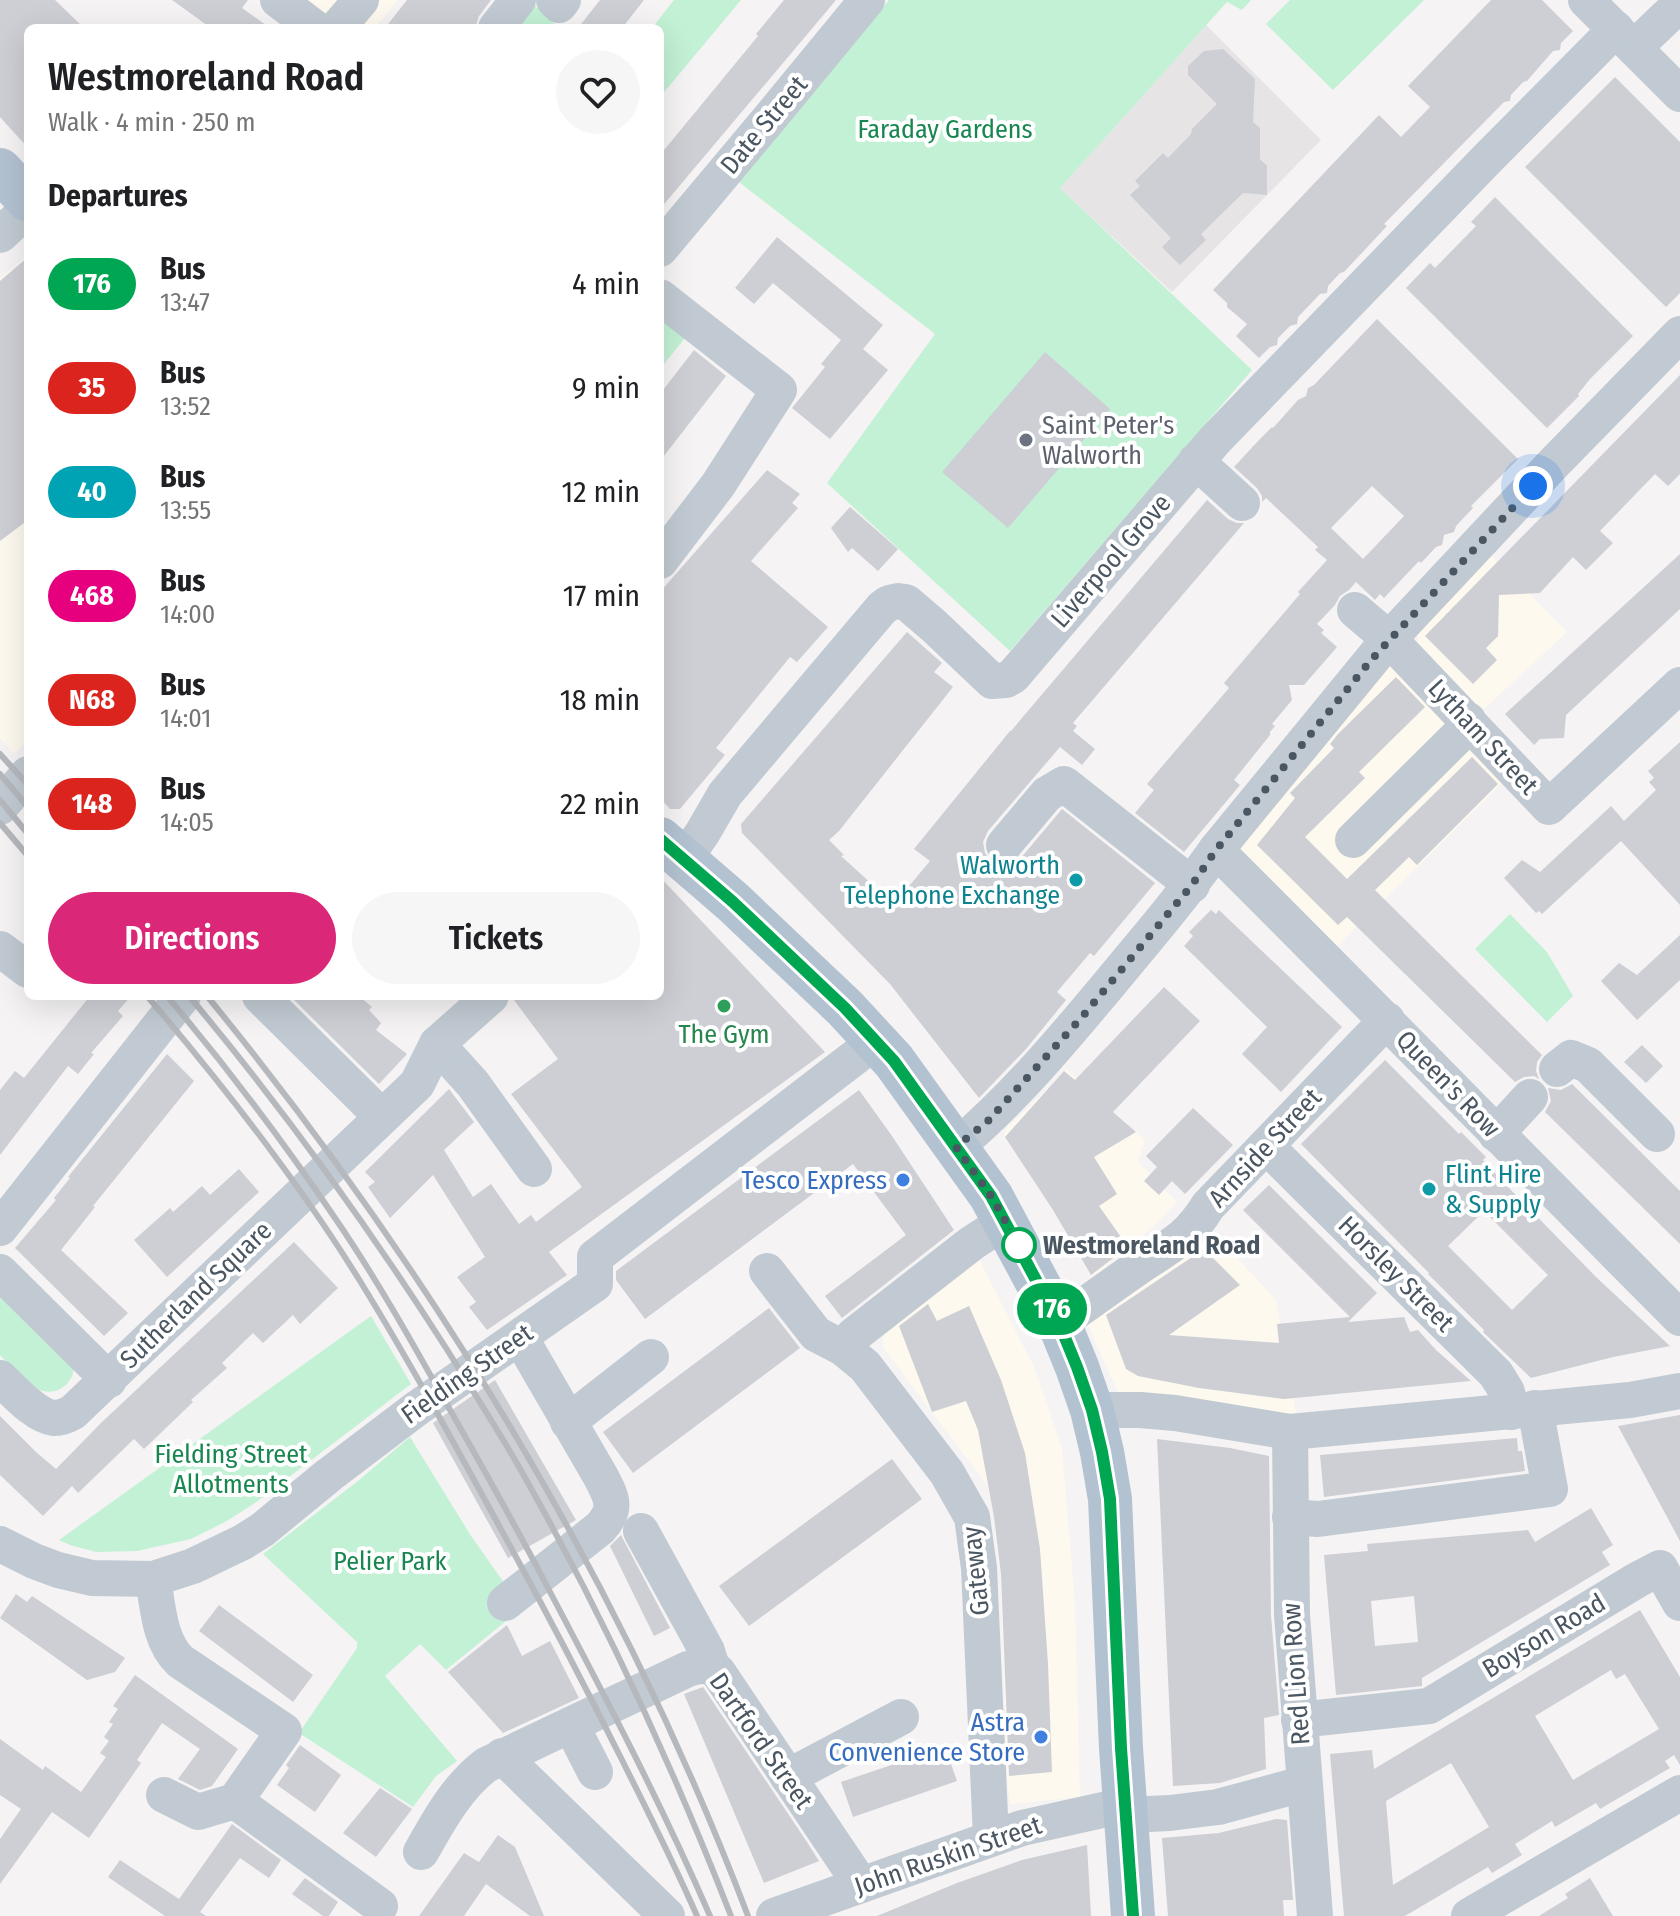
<!DOCTYPE html>
<meta charset="utf-8">
<style>
body{margin:0;font-family:"Fira Sans Condensed",sans-serif;background:#f6f6f6;color:#202124;height:100vh;display:flex;flex-direction:column;font-size:30px;white-space:nowrap}
*{box-sizing:border-box;margin:0}
p{font-size:26px;color:#757577}
.icon{flex:none;width:44px;height:44px;fill:none;stroke:currentColor;stroke-width:2;stroke-linecap:round;stroke-linejoin:round}
.map{position:relative;flex:1;overflow:hidden}
.panel{position:absolute;left:24px;top:24px;width:640px;height:976px;display:flex;flex-direction:column;background:#fff;border-radius:12px;box-shadow:0 8px 32px #0002}
.panel>*{flex:none}
.badge{padding:0 16px;border-radius:26px;font-size:28px;line-height:52px}
.you{position:absolute;width:40px;height:40px;margin:-20px;border:6px solid #fff;border-radius:50%;background:#1a73e8;box-shadow:0 0 0 12px #1a73e833}
.map>.badge{position:absolute;translate:-50% -50%;box-shadow:0 0 0 4px #fff}
h2{padding:0 24px;font-size:30px;line-height:72px}
.round{display:grid;place-items:center;flex:none;width:84px;height:84px;border-radius:42px;background:#f6f6f6}
.overview{display:flex;align-items:center;justify-content:space-between;height:136px;padding:0 24px}
h1{font-size:38px;font-weight:600;line-height:60px}
.cta{display:flex;gap:16px;margin-top:auto;padding:16px 24px}
.cta a{flex:1;height:92px;border-radius:48px;background:#db2777;color:#fff;font-size:32px;font-weight:600;line-height:92px;text-align:center}
.cta a+a{background:#f6f6f6;color:#202124}
ul{padding:0;list-style:none}
li{display:flex;align-items:center;gap:24px;height:104px;padding:0 24px}
li div{flex:1}
li b{display:block;font-size:30px}
li em{font-style:normal}
li .badge{min-width:88px;font-weight:700;text-align:center}
.map>svg:first-child{display:block}
.commercial{fill:#fdf9ef}
.education{fill:#e6e4e5}
.green{fill:#c3f1d5}
.building{fill:#cdcfd5;fill-rule:evenodd}
.lines{fill:none;stroke-linecap:round;stroke-linejoin:round}
.minor{stroke:#c1cad2;stroke-width:36}
.major{stroke:#b3c2d1;stroke-width:44}
.rail{stroke:#b5b8bd;stroke-width:6}
.line-casing{stroke:#fff;stroke-width:18}
.line{stroke:#00a651;stroke-width:12}
.walk{stroke:#4a5661;stroke-width:8;stroke-dasharray:0 14.4}
.worship-dot{fill:#6b7280;stroke:#fff;stroke-width:3}
.culture-dot{fill:#0f9aa8;stroke:#fff;stroke-width:3}
.leisure-dot{fill:#2e9e5b;stroke:#fff;stroke-width:3}
.shop-dot{fill:#3f7fe0;stroke:#fff;stroke-width:3}
.stop-dot{fill:#fff;stroke:#00a651;stroke-width:4}
.labels{text-anchor:middle;dominant-baseline:central;stroke-width:8;stroke-linejoin:round;paint-order:stroke}
.street-label{font-size:26px;fill:#4a5661;stroke:#fff}
.park-label{font-size:26px;fill:#17864f;stroke:#fff}
.worship-label{font-size:26px;fill:#5b616d;stroke:#fff;text-anchor:start}
.culture-label{font-size:26px;fill:#0d838f;stroke:#fff;text-anchor:end}
.leisure-label{font-size:26px;fill:#27864d;stroke:#fff}
.shop-label{font-size:26px;fill:#366cbe;stroke:#fff;text-anchor:end}
.stop-label{font-size:26px;font-weight:bold;fill:#4a5661;stroke:#fff;text-anchor:start}
</style>
<div class="map">
<svg width="1680" height="1916" viewBox="0 0 1680 1916">
<rect width="100%" height="100%" fill="#f5f3f3"/>
<g class="commercial">
<path d="M302 0H398L375 28H280Z"/>
<path d="M27 256 28 740 14 754 0 738V278Z"/>
<path d="M1488 552 1567 632 1482 711 1418 643 1417 630Z"/>
<path d="M1404 662 1510 775 1329 954 1233 857 1382 666Z"/>
<path d="M1066 1069 1145 1140 1138 1162 1177 1202 1152 1228 1097 1273H1089L1053 1210 1004 1135 1006 1128 1048 1089Z"/>
<path d="M1204 1222 1276 1300 1297 1418 1137 1401 1117 1391 1085 1318Z"/>
<path d="M979 1259 1035 1369 1062 1449 1075 1603 1080 1797 1010 1804 1007 1776 1001 1574 994 1517 988 1486 882 1346 884 1334Z"/>
</g>
<path class="education" d="M1206 25 1321 140 1172 292 1060 188Z"/>
<g class="green">
<path d="M674 0H741L660 97V28H652Z"/>
<path d="M889 0H1251L1242 10 1227 2 1060 188 1252 370 1010 651 827 483 935 334 739 182Z"/>
<path d="M1290 0H1424L1333 90 1266 24Z"/>
<path d="M531 2 559 28H511Z"/>
<path d="M660 311 688 334 660 369Z"/>
<path d="M1510 914 1547 952 1573 996 1547 1022 1475 949Z"/>
<path d="M0 1284 74 1368C73 1377 69 1384 60 1389 37 1401 15 1370 0 1355Z"/>
<path d="M371 1316 411 1384 255 1503 225 1522 191 1539 137 1551 96 1552 70 1545 59 1540Z"/>
<path d="M410 1437 471 1536 522 1608 446 1670 420 1644 385 1676 457 1761 436 1776 413 1807 299 1733 357 1648V1642L263 1554 358 1481Z"/>
</g>
<g class="building">
<path d="M0 0H55L84 28H28V148L0 117Z"/>
<path d="M172 0H248L242 8 270 28H211Z"/>
<path d="M407 0H491L479 16 475 28H385Z"/>
<path d="M600 0H644L622 28H578Z"/>
<path d="M784 0H836L660 209V155L758 36 756 34Z"/>
<path d="M1491 0H1542L1573 31 1561 43 1560 50 1553 51 1527 81 1523 82 1511 95 1510 101 1504 102 1384 224 1387 226 1344 272 1340 273 1328 286 1327 293 1320 294 1298 317 1297 324 1290 326 1278 338 1277 345 1270 347 1259 358 1236 336 1247 324 1227 307V303L1213 290 1379 115 1401 137 1430 107 1408 86Z"/>
<path d="M1223 49 1255 79 1253 122 1260 128V159L1267 166V195L1243 193 1201 234 1206 240 1180 265 1162 247 1171 238 1130 195 1140 186 1135 181 1163 153 1168 158 1191 134 1192 129 1217 104 1188 75V66L1204 51Z"/>
<path d="M1615 77 1680 142V293L1666 307 1525 167Z"/>
<path d="M1495 197 1633 336 1590 379 1578 394 1579 396 1547 428 1406 288 1430 263 1435 268 1476 226 1471 222Z"/>
<path d="M777 237 883 325 863 349 888 370 830 439 792 408 825 367 821 364 841 340 773 283 754 304 735 288Z"/>
<path d="M28 257V520L0 541V281Z"/>
<path d="M1377 319 1518 459 1471 506 1473 508 1456 526 1454 532 1444 535 1442 545 1436 547 1421 563 1419 561 1384 598 1380 594 1375 600 1356 582 1349 590 1340 596 1335 605 1317 624 1324 630 1321 633 1337 647 1304 685H1289L1292 700 1272 724 1275 726 1270 732V735L1234 780 1240 785 1184 852 1135 813 1154 790 1147 784 1229 688 1224 683 1300 594 1298 592 1327 560 1315 550 1318 547 1266 498 1262 502V496L1257 488 1234 467 1258 441 1272 427 1273 428 1298 400 1306 396 1308 388 1314 385ZM1372 486 1404 516 1363 559 1331 528Z"/>
<path d="M694 350 726 376 660 461V394Z"/>
<path d="M1045 352 1110 409 1008 528 942 472Z"/>
<path d="M1680 375V474L1668 486 1655 474 1600 531 1613 543 1586 570 1573 557 1540 593 1499 595 1498 636 1486 648 1497 660 1473 684 1425 636Z"/>
<path d="M767 470 800 494 792 503 798 508 751 561 828 627 797 662 790 657 716 748 725 755 680 809H670L660 798V592Z"/>
<path d="M1207 500 1228 519 1237 523H1244L1073 723 1077 726 1073 731 1095 749 1082 765 1060 747 988 831 983 842 985 853 991 861 1001 866 1012 864 1020 859 1062 809 1155 883 1094 956 1090 953 1057 992 1066 1000 1026 1049 979 1098 890 984 742 833 741 824 907 632 942 663 934 672 953 687 839 831 829 840 844 855 841 856 894 904 930 861 914 849 1010 731H1011Z"/>
<path d="M850 507 898 549 878 571 852 548 848 552 831 528Z"/>
<path d="M1680 554V609L1566 715 1564 738 1540 739 1534 745 1505 714Z"/>
<path d="M1396 677 1425 707 1359 772 1365 778 1305 837 1347 879 1472 757 1498 784 1417 865 1409 857 1375 890 1542 1055 1537 1062 1536 1071 1539 1079 1534 1076 1524 1077 1515 1082 1347 917 1338 925 1257 845 1295 798 1290 793 1334 748 1330 744 1338 734Z"/>
<path d="M1680 742V905L1621 841 1542 914 1539 911 1536 913 1504 878 1522 860 1540 872 1611 806 1624 821 1656 790 1649 782 1654 778 1648 771Z"/>
<path d="M660 877 825 1052 549 1252 567 1275 487 1330 469 1307 476 1302 457 1277 485 1257 433 1175 390 1218 368 1187 375 1182 365 1172 449 1089 474 1122 444 1150 473 1197 491 1184 519 1224 531 1215 536 1222 582 1187 511 1094 558 1059 511 996H660Z"/>
<path d="M1211 910 1216 914 1219 910 1342 1027 1281 1092 1242 1054 1267 1027 1184 946 1193 936 1189 932Z"/>
<path d="M1680 935V980L1637 1020 1601 981 1619 963 1637 975Z"/>
<path d="M1164 987 1200 1021 1113 1112 1136 1132 1094 1157 1117 1194 1099 1206 1128 1247 1091 1275 1053 1210 1005 1137 1064 1071 1075 1080Z"/>
<path d="M90 996H131L118 1011 123 1016 91 1053 94 1054 78 1074 68 1066 0 1155V1090L15 1071 24 1078Z"/>
<path d="M290 996H359L372 1007 369 1010 381 1023 376 1030 407 1054 379 1084Z"/>
<path d="M1642 1045 1663 1066 1646 1083 1624 1062Z"/>
<path d="M167 1054 194 1081 93 1206 95 1207 61 1250 128 1313 104 1336 15 1248 56 1200 54 1198 70 1178 68 1177Z"/>
<path d="M1385 1060 1459 1134 1461 1132 1486 1157 1483 1160 1508 1187 1596 1277 1670 1346 1613 1357 1531 1378 1483 1332 1484 1330 1428 1274 1429 1273 1301 1144ZM1484 1211 1548 1275 1512 1310 1448 1246Z"/>
<path d="M1572 1084 1680 1191V1244L1545 1112 1551 1101 1548 1088 1561 1090Z"/>
<path d="M859 1090 892 1136 954 1230 842 1318 825 1296 906 1235 853 1164 645 1319 616 1280V1271Z"/>
<path d="M1193 1108 1233 1145 1185 1194 1172 1181 1159 1195 1144 1181 1157 1167 1146 1156Z"/>
<path d="M239 1169 259 1192 167 1277 134 1240 170 1208 173 1212 202 1186 210 1195Z"/>
<path d="M1269 1185 1377 1293 1348 1322 1404 1317 1410 1332 1418 1330 1436 1350 1471 1381 1284 1399 1199 1388 1138 1376 1126 1369 1106 1315 1204 1249 1240 1285 1169 1335 1279 1343 1277 1324 1350 1317 1243 1210Z"/>
<path d="M294 1242 338 1288 300 1324 293 1315 263 1343 253 1333 222 1363 227 1368 191 1400 193 1402 144 1449 134 1439 78 1493 72 1486 43 1516 0 1475V1416L36 1452 56 1469 102 1422Z"/>
<path d="M928 1304 937 1321 969 1306 1001 1380 1025 1453 1040 1549 1048 1664 1052 1772 1009 1776 1001 1574 994 1517 978 1430 966 1401 932 1412 899 1326Z"/>
<path d="M769 1308 800 1348 633 1473 603 1432Z"/>
<path d="M495 1380 576 1520 508 1558 433 1423Z"/>
<path d="M1680 1415V1541L1618 1426Z"/>
<path d="M1517 1438 1518 1451H1522L1525 1471 1324 1497 1320 1455Z"/>
<path d="M1157 1439 1230 1448 1269 1456 1271 1615 1279 1715 1264 1718 1266 1769 1220 1783 1173 1786Z"/>
<path d="M892 1459 922 1499 749 1626 719 1586Z"/>
<path d="M1591 1508 1613 1545 1602 1552 1610 1565 1422 1678V1686L1336 1695 1324 1555 1368 1551 1367 1544 1528 1530 1535 1542ZM1414 1596 1418 1642 1375 1646 1371 1601Z"/>
<path d="M621 1535 670 1628 654 1636 610 1546Z"/>
<path d="M16 1594 27 1602 32 1596 125 1658 115 1672 87 1680 0 1618Z"/>
<path d="M219 1605 313 1675 293 1702 199 1631Z"/>
<path d="M1640 1610 1680 1677V1765L1674 1755 1665 1761 1670 1768 1600 1809 1596 1803 1555 1827 1552 1821 1515 1844 1522 1855 1492 1873 1488 1867 1405 1916H1344L1330 1754 1372 1750 1374 1769ZM1611 1670 1616 1679 1625 1674 1659 1729 1573 1780 1535 1716ZM1451 1763 1489 1827 1393 1885 1386 1801Z"/>
<path d="M507 1625 522 1656 550 1641 579 1698 503 1733 448 1672Z"/>
<path d="M135 1675 238 1749 212 1786 200 1790 178 1779 200 1749 162 1723 137 1760 141 1763 89 1838 52 1812 0 1884V1839L21 1809 0 1795V1739L43 1770 45 1766 81 1792 106 1757 100 1753 109 1741 104 1737 113 1724 109 1722 118 1709 113 1706Z"/>
<path d="M703 1687 807 1842 819 1861 764 1883 684 1694Z"/>
<path d="M300 1745 341 1775 315 1812 277 1785 289 1768 286 1765Z"/>
<path d="M945 1747 957 1781 853 1817 841 1782Z"/>
<path d="M380 1788 412 1809 376 1857 343 1833Z"/>
<path d="M1276 1819 1287 1820 1293 1900H1283L1284 1916H1168L1162 1838 1219 1833Z"/>
<path d="M232 1824 281 1860 269 1878 240 1858 200 1912 206 1916H165L108 1877 120 1860 179 1899Z"/>
<path d="M498 1835 515 1847 544 1916H530L486 1884 464 1916H419L464 1853 479 1862Z"/>
<path d="M1087 1845 1091 1916H877L957 1883 1022 1860Z"/>
<path d="M305 1878 338 1902 329 1916H323L292 1894Z"/>
<path d="M1590 1878 1613 1916H1539L1568 1898 1565 1894Z"/>
</g>
<g class="lines">
<g class="minor">
<path d="M278 0 315 28"/>
<path d="M554 0 559 5 563 0"/>
<path d="M1586 0 1680 94"/>
<path d="M337 28 361 0"/>
<path d="M496 28 518 0"/>
<path d="M1634 48 1680 4"/>
<path d="M0 235 28 209"/>
<path d="M660 249 769 119 867 0"/>
<path d="M660 297 779 390 718 485 660 561"/>
<path d="M1196 461 1242 503"/>
<path d="M1355 610 1389 639 1549 807 1680 685"/>
<path d="M0 807 28 774"/>
<path d="M1353 840 1461 733 1468 720"/>
<path d="M1004 845 1047 794 1064 784 1192 885"/>
<path d="M1216 850C1372 1005 1525 1163 1680 1318"/>
<path d="M684 860 703 832 725 794 882 608 889 603 898 601 906 602 934 626 992 681 1006 680 1013 676 1215 440 1489 157 1616 29"/>
<path d="M0 949 28 970"/>
<path d="M260 996 382 1117"/>
<path d="M437 1044 473 1084 534 1169"/>
<path d="M1557 1069 1571 1058 1588 1065 1657 1134"/>
<path d="M1496 1134 1530 1097"/>
<path d="M1266 1146 1496 1374 1507 1392 1511 1412"/>
<path d="M956 1147C1017 1096 1069 1032 1120 971 1153 931 1186 893 1216 850L1389 639 1554 463 1680 334"/>
<path d="M0 1228 183 996"/>
<path d="M767 1271 816 1334 843 1348 865 1366 947 1473 972 1517 979 1568 991 1838"/>
<path d="M0 1272 109 1380"/>
<path d="M1059 1323C1087 1304 1115 1283 1143 1264 1171 1246 1190 1236 1208 1206L1387 1020"/>
<path d="M843 1348 854 1335 972 1243 1006 1221"/>
<path d="M0 1378C13 1390 35 1416 54 1418 61 1418 68 1415 73 1412L417 1084 437 1044 491 996"/>
<path d="M1092 1410H1140L1175 1413 1290 1432 1630 1400 1680 1391"/>
<path d="M568 1422 651 1357"/>
<path d="M1290 1432 1292 1615 1315 1916"/>
<path d="M1290 1517 1318 1519 1550 1489 1535 1408"/>
<path d="M641 1531 707 1651 712 1667"/>
<path d="M0 1544 34 1561 58 1570 92 1578 153 1579 193 1566 243 1542 262 1530 329 1475 416 1409 595 1284V1257L876 1041"/>
<path d="M153 1579C158 1607 159 1641 180 1661L284 1731 235 1801 380 1906"/>
<path d="M505 1603 600 1528C618 1509 612 1498 601 1477L520 1337"/>
<path d="M1299 1720 1429 1706 1637 1580 1660 1568 1680 1603"/>
<path d="M571 1725 595 1772"/>
<path d="M502 1756 667 1916"/>
<path d="M788 1777 901 1717"/>
<path d="M164 1795 198 1812 235 1801"/>
<path d="M1126 1815 1170 1813 1218 1807 1303 1784"/>
<path d="M421 1852C439 1820 457 1787 486 1765L688 1669C700 1665 708 1664 718 1672L861 1885"/>
<path d="M774 1916 1022 1828 1125 1805"/>
<path d="M1469 1916 1680 1793"/>
</g>
<g class="major">
<path d="M0 170 28 200"/>
<path d="M660 839 733 902 845 1008 894 1061 991 1196 1059 1323 1077 1367 1092 1410 1102 1452 1110 1499 1121 1748 1133 1916"/>
</g>
<g class="rail">
<path d="M0 754 28 785"/>
<path d="M0 774 28 807"/>
<path d="M0 800 28 834"/>
<path d="M0 823 28 856"/>
<path d="M147 996C224 1086 298 1181 360 1281 413 1367 461 1456 509 1544 548 1615 585 1686 621 1758 647 1810 674 1863 697 1916"/>
<path d="M167 996C227 1067 283 1141 335 1218 374 1275 408 1335 441 1394 478 1459 515 1524 549 1590 606 1698 662 1805 710 1916"/>
<path d="M189 996C282 1107 368 1226 446 1348 474 1393 503 1437 528 1483 606 1622 673 1767 731 1916"/>
<path d="M207 996C433 1272 621 1582 748 1916"/>
</g>
</g>
<g class="lines">
<g class="line-casing">
<path id="line" d="M660 839 733 902 845 1008 894 1061 991 1196 1059 1323 1077 1367 1092 1410 1102 1452 1110 1499 1121 1748 1133 1916"/>
</g>
<use href="#line" class="line"/>
<path class="walk" d="M1019 1245 991 1196 956 1147 988 1121 1082 1017 1192 885 1216 850 1372 659 1533 486"/>
</g>
<circle class="worship-dot" cx="1026" cy="440" r="8"/>
<g class="culture-dot">
<circle cx="1076" cy="880" r="8"/>
<circle cx="1429" cy="1189" r="8"/>
</g>
<circle class="leisure-dot" cx="724" cy="1006" r="8"/>
<g class="shop-dot">
<circle cx="903" cy="1180" r="8"/>
<circle cx="1041" cy="1737" r="8"/>
</g>
<circle class="stop-dot" cx="1019" cy="1245" r="16"/>
<g class="labels">
<g class="street-label">
<text transform="translate(764 125) rotate(-50)">Date Street</text>
<text transform="translate(1111 561) rotate(-49)">Liverpool Grove</text>
<text transform="translate(1483 737) rotate(47)">Lytham Street</text>
<text transform="translate(1448 1084) rotate(46)">Queen's Row</text>
<text transform="translate(1265 1148) rotate(-47)">Arnside Street</text>
<text transform="translate(1396 1274) rotate(45)">Horsley Street</text>
<text transform="translate(196 1295) rotate(-44)">Sutherland Square</text>
<text transform="translate(467 1374) rotate(-35)">Fielding Street</text>
<text transform="translate(976 1571) rotate(-96)">Gateway</text>
<text transform="translate(1544 1636) rotate(-31)">Boyson Road</text>
<text transform="translate(1296 1674) rotate(-94)">Red Lion Row</text>
<text transform="translate(761 1741) rotate(55)">Dartford Street</text>
<text transform="translate(948 1856) rotate(-19)">John Ruskin Street</text>
</g>
<g class="park-label">
<text x="945" y="129">Faraday Gardens</text>
<text x="231" y="1454">Fielding Street<tspan x="231" dy="30">Allotments</tspan></text>
<text x="390" y="1561">Pelier Park</text>
</g>
<g class="worship-label">
<text x="1042" y="425">Saint Peter's<tspan x="1042" dy="30">Walworth</tspan></text>
</g>
<g class="culture-label">
<text x="1060" y="865">Walworth<tspan x="1060" dy="30">Telephone Exchange</tspan></text>
<text x="1445" y="1174" text-anchor="start">Flint Hire<tspan x="1445" dy="30">&amp; Supply</tspan></text>
</g>
<g class="leisure-label">
<text x="724" y="1034">The Gym</text>
</g>
<g class="shop-label">
<text x="887" y="1180">Tesco Express</text>
<text x="1025" y="1722">Astra<tspan x="1025" dy="30">Convenience Store</tspan></text>
</g>
<g class="stop-label">
<text x="1043" y="1245">Westmoreland Road</text>
</g>
</g>
</svg>
<div class="you" style="left:1533px;top:486px"></div>
<b class="badge" style="left:1052px;top:1309px;background:#00a651;color:#fff">176</b>
<section class="panel">
<div class="overview"><div><h1>Westmoreland Road</h1><p>Walk · 4 min · 250 m</p></div><a class="round"><svg class="icon" aria-label="heart" viewBox="0 0 24 24"><path d="M12 20l-8-8c-3-5 5-10 8-4 3-6 11-1 8 4z"/></svg></a></div>
<h2>Departures</h2>
<ul>
<li><span class="badge" style="background:#00a651;color:#fff">176</span><div><b>Bus</b><p>13:47</p></div><em>4 min</em></li>
<li><span class="badge" style="background:#dc241f;color:#fff">35</span><div><b>Bus</b><p>13:52</p></div><em>9 min</em></li>
<li><span class="badge" style="background:#00a3b4;color:#fff">40</span><div><b>Bus</b><p>13:55</p></div><em>12 min</em></li>
<li><span class="badge" style="background:#e6007e;color:#fff">468</span><div><b>Bus</b><p>14:00</p></div><em>17 min</em></li>
<li><span class="badge" style="background:#dc241f;color:#fff">N68</span><div><b>Bus</b><p>14:01</p></div><em>18 min</em></li>
<li><span class="badge" style="background:#dc241f;color:#fff">148</span><div><b>Bus</b><p>14:05</p></div><em>22 min</em></li>
</ul>
<div class="cta"><a>Directions</a><a>Tickets</a></div>
</section>
</div>
